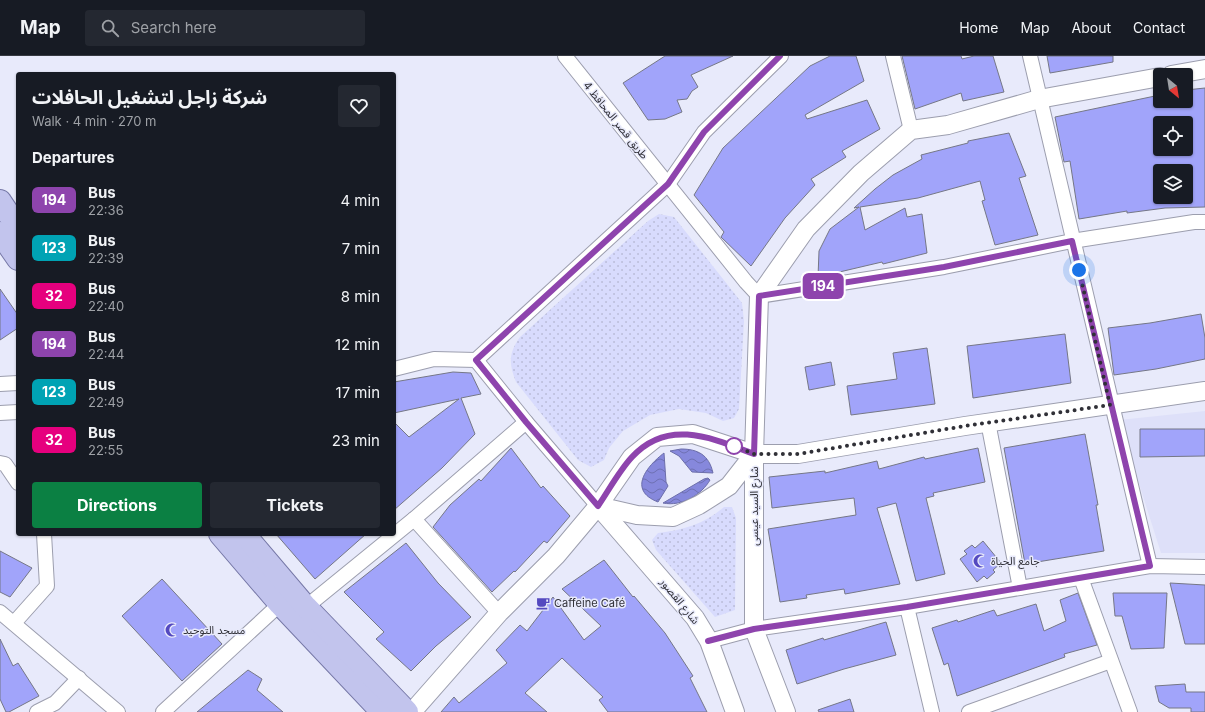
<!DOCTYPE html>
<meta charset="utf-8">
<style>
body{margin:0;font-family:Inter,"Noto Sans Arabic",sans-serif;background:#242831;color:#f1f3f6;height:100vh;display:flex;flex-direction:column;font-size:15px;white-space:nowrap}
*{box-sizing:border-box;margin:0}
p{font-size:13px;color:#9ea1a6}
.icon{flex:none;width:22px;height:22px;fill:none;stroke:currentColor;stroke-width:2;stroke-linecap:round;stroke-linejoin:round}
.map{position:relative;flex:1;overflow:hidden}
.sheet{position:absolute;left:16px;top:16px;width:380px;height:464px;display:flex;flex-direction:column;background:#171b24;border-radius:4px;box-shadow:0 1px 3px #0004}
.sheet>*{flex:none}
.badge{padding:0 8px;border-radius:6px;font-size:14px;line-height:26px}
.needle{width:26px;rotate:150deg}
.controls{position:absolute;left:1153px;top:12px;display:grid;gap:8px}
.controls a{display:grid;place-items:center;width:40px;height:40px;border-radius:4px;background:#171b24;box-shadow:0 1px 3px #0004;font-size:20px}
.you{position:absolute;width:20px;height:20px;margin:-10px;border:3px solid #fff;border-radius:50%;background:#1a73e8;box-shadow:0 0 0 6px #1a73e833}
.map>.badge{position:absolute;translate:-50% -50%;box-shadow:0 0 0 2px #fff}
h2{padding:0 16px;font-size:15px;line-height:36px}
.round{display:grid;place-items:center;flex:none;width:42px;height:42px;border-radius:4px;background:#242831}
.summary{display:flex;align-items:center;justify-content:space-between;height:68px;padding:0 16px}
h1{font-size:19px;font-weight:700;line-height:30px}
.cta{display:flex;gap:8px;margin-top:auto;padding:8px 16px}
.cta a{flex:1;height:46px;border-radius:4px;background:#0b8043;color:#fff;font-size:16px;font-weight:700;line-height:46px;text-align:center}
.cta a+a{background:#242831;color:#f1f3f6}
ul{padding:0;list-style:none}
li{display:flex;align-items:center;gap:12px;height:48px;padding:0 16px}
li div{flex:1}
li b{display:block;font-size:15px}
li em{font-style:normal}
li .badge{min-width:44px;font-weight:700;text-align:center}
header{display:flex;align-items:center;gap:24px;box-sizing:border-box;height:56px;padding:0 20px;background:#171b24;border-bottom:1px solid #363941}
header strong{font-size:19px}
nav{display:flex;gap:22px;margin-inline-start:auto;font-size:14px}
.search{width:280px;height:36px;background:#242831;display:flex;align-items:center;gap:10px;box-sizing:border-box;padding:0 14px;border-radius:4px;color:#9ea1a6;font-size:15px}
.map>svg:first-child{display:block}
.built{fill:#dee0f9}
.grass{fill:url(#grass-dots)}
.water{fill:url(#water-waves);stroke:#6c6eaa}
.building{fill:#a1a4fa;stroke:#757786;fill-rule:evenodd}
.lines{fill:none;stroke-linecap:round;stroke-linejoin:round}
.minor-casing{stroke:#9c9eae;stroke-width:16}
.tertiary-casing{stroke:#9c9eae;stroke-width:20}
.primary-casing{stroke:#7577a6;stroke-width:24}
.minor{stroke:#fff;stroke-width:14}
.tertiary{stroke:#fff;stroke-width:18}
.primary{stroke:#c2c4ed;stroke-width:22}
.line-casing{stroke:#fff;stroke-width:9}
.line{stroke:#8e44ad;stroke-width:6}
.walk{stroke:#303037;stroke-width:4;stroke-dasharray:0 7.2}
.stop-dot{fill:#fff;stroke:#8e44ad;stroke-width:2}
.labels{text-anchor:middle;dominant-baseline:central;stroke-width:3;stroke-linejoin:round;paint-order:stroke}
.street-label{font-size:11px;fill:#303037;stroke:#e8eafb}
.poi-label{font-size:11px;fill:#303037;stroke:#e8eafb;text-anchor:start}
</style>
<header>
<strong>Map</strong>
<div class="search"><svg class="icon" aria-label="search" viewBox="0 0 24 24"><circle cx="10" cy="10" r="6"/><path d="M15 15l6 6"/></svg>Search here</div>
<nav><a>Home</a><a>Map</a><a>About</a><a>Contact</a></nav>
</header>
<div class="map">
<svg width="1205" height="656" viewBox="0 0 1205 656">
<defs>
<pattern id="grass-dots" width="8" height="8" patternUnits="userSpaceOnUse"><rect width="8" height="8" fill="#d8dbfd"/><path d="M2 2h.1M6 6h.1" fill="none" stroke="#babcd9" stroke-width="1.8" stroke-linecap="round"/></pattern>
<pattern id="water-waves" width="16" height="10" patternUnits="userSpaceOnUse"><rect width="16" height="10" fill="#8688dc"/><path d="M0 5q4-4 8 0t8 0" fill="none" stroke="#6e70b3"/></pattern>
</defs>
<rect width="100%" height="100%" fill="#e8eafb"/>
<path class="built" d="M1205 355V497H1161L1119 364Z"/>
<g class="grass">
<path d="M659 158 674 161 742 247 744 265 739 353 734 362 723 365 706 357 679 353 650 359 623 375 609 392 604 404 591 411 578 404 516 326C509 308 508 298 520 281L648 165Z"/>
<path d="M724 451H732L736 462 735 554 715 561 656 494 652 484 658 477C683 474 705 468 724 451Z"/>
</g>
<g class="water">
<path d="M681 393C698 393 709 399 713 417L692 416 679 400 670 395Z"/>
<path d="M664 397 666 426 668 430 658 446C627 434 647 410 664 397Z"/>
<path d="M708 422 710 424C702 438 682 451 663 447L704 423Z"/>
</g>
<g class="building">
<path d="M665 0H733L691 19 698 31 692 35 687 43 677 44 682 56 665 63 648 64 623 27Z"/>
<path d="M830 0H856L864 25 805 59 807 63 867 44 880 73 842 95 846 101 811 123 815 129 785 162 751 210 721 181 724 176 694 139 723 92 810 10Z"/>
<path d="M902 0H961L962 3 974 0H993L1004 36 963 45 961 37 915 53Z"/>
<path d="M1047 0H1113V6L1050 17Z"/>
<path d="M1205 32V151L1165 152 1127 157V155L1079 163 1070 105 1064 106 1055 61 1155 40 1156 45H1186V34ZM1160 67H1186V98H1160ZM1160 115H1186V141H1160Z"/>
<path d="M1009 77 1026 120 1019 122 1038 179 995 189 982 145 985 144 980 125 918 142 860 151 865 174 905 152 907 161 922 158 927 197 883 208 882 206 818 221 819 195 830 173 859 151 854 152 875 133 893 119 922 103 921 99 968 87V85Z"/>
<path d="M0 233 18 259V272L0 284Z"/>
<path d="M1201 258 1205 282V303L1156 313 1114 319 1108 272 1150 267Z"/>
<path d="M1065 278 1071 327 973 342 967 290Z"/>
<path d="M927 292 935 348 851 359 847 330 897 323 893 297Z"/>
<path d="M831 306 835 329 809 334 805 311Z"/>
<path d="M453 316 471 317 481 338 461 342 475 378 442 412 394 454V366L409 381 459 343 394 357V326Z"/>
<path d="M1140 373H1205V400L1140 401Z"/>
<path d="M1085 378 1098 449H1096L1104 495 1025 508 1004 392Z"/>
<path d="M511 392 541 432 543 430 570 460 547 487 544 485 515 516 514 515 492 536 433 471 450 449 479 423 481 425Z"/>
<path d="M978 392 985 426 933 437 934 440 926 442 945 518 916 525 896 447 877 452 900 528 845 538 844 533 806 539 807 542 780 546 768 473 856 459 854 442 772 452 769 421 825 415V417L877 405 879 413 924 401 925 403Z"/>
<path d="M276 478H366L315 523Z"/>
<path d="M983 485 1001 507 993 514 995 516 987 523 984 520 977 526 960 503 967 498 964 495 972 489 975 492Z"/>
<path d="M406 487 438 527 471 561 436 590 411 615 376 583 384 576 344 536Z"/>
<path d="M0 495 32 512 10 541 0 536Z"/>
<path d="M604 504 633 541 634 540 665 577 693 620 690 622 707 656H608L599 644 603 641 562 602 525 637 547 656H441L454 641 459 647 507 607 496 594 520 569 527 575 553 541 584 584 601 570 562 533Z"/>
<path d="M162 523 222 588 182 625 122 560Z"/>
<path d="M1170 527 1205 529V588H1185Z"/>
<path d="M1078 537 1097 589 1064 598 1065 601 957 640 948 607 944 609 932 572 957 564 958 566 994 554 997 560 1036 548 1044 575 1066 565 1060 544Z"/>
<path d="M1113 537H1167L1164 592 1131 593 1122 560H1115Z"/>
<path d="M886 566 896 599 844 613 797 628 786 594 823 582 824 584Z"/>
<path d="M0 583 13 610 18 607 39 640 9 656H6L0 643Z"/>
<path d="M248 614 262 623 257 634 283 656H197Z"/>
<path d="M1185 628 1186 636H1205V656H1191V652H1169L1159 646 1155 630Z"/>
<path d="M850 643 854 656H819L818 654Z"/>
</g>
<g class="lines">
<g class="minor-casing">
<g id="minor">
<path d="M565 0 746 226 759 240 944 211 1072 185 1194 166H1205"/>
<path d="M893 0 911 74"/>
<path d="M1030 0 1150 510"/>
<path d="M476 304 668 128 704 76 781 0"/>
<path d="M394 313 434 303 476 304 526 366 598 450"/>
<path d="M0 328 18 327"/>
<path d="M0 357 18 356"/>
<path d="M988 366 1020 532"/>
<path d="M0 407 5 408 18 427"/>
<path d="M414 463 499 557"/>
<path d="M1081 522 1130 656"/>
<path d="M306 551 414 463 526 366"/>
<path d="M907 551 932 656"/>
<path d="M0 556 118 656"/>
<path d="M14 567 47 530 44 478"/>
<path d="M709 585 754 573 907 551 1150 510 1205 511"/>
<path d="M37 656 55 647 79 622"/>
<path d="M163 656 280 548"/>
<path d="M969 656 1111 605"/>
</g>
</g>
<g class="tertiary-casing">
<g id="tertiary">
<path d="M1171 19 1205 13"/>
<path d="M754 398H798L965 370 1205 335"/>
<path d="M598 450 695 562 709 585 735 656"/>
<path d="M412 656 499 557 556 500 598 450 632 401 657 381 693 378 754 398 729 430 699 449 673 461 637 459 598 450"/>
<path d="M786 656 754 573V398L759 240 806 173 861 117 911 74 948 69 1039 43 1160 21"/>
</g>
</g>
<g class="primary-casing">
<g id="primary">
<path d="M0 145 18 172"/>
<path d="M0 177 18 203"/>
<path d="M220 478 280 548 382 656"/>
<path d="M244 478 306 551 407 656"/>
</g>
</g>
<use href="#minor" class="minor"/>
<use href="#tertiary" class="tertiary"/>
<use href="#primary" class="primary"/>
</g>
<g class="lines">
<g class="line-casing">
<path id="line" d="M708 585 754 573 907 551 1150 510 1072 185 944 211 759 240 754 398C712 382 668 362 632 401 619 415 609 434 598 450L526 366 476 304 668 128 704 76 780 0"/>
</g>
<use href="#line" class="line"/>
<path class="walk" d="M734 390 754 398H798L965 370 1110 349 1079 214"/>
</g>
<defs>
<g id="mosque-bare" transform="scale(1.08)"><path d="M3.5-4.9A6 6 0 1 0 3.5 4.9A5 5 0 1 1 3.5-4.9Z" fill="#5449c0" stroke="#e8eafb" stroke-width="2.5" paint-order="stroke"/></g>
<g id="cafe-bare" transform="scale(1.08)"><path d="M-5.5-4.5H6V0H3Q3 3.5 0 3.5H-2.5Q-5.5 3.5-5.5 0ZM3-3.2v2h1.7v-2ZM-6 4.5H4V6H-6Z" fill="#5449c0" stroke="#e8eafb" stroke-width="2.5" paint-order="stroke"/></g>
</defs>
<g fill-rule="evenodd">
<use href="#mosque-bare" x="980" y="505"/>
<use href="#cafe-bare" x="543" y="547"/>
<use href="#mosque-bare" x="172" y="574"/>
</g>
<circle class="stop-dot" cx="734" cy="390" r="8"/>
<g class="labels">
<g class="street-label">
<text transform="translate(616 64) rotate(51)">طريق قصر المحافظ 4</text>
<text transform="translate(754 450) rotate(-90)">شارع السيد عيسى</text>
<text transform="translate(680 545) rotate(51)">شارع القصور</text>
</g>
<g class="poi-label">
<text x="991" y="505">جامع الحياة</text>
<text x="554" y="547">Caffeine Café</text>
<text x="183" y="574">مسجد التوحيد</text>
</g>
</g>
</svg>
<div class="controls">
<a><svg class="needle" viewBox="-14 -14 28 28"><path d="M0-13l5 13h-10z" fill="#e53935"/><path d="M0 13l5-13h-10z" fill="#9ea1a6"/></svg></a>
<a><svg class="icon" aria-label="locate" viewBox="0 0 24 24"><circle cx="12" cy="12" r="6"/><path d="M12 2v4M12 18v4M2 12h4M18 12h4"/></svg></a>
<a><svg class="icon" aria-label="layers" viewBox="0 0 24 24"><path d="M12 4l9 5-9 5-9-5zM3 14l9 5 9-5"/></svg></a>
</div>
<div class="you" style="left:1079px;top:214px"></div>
<b class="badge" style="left:823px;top:230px;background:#8e44ad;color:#fff">194</b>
<section class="sheet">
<div class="summary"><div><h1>شركة زاجل لتشغيل الحافلات</h1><p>Walk · 4 min · 270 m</p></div><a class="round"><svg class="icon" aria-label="heart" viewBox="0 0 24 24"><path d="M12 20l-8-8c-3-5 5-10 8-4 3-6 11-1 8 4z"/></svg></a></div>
<h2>Departures</h2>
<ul>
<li><span class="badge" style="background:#8e44ad;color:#fff">194</span><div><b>Bus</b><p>22:36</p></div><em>4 min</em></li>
<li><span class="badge" style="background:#00a3b4;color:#fff">123</span><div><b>Bus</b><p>22:39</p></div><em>7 min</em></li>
<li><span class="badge" style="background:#e6007e;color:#fff">32</span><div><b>Bus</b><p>22:40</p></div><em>8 min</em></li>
<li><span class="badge" style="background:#8e44ad;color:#fff">194</span><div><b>Bus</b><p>22:44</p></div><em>12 min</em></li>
<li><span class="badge" style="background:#00a3b4;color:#fff">123</span><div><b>Bus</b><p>22:49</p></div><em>17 min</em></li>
<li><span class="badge" style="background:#e6007e;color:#fff">32</span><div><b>Bus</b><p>22:55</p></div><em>23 min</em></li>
</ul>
<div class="cta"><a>Directions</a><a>Tickets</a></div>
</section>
</div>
